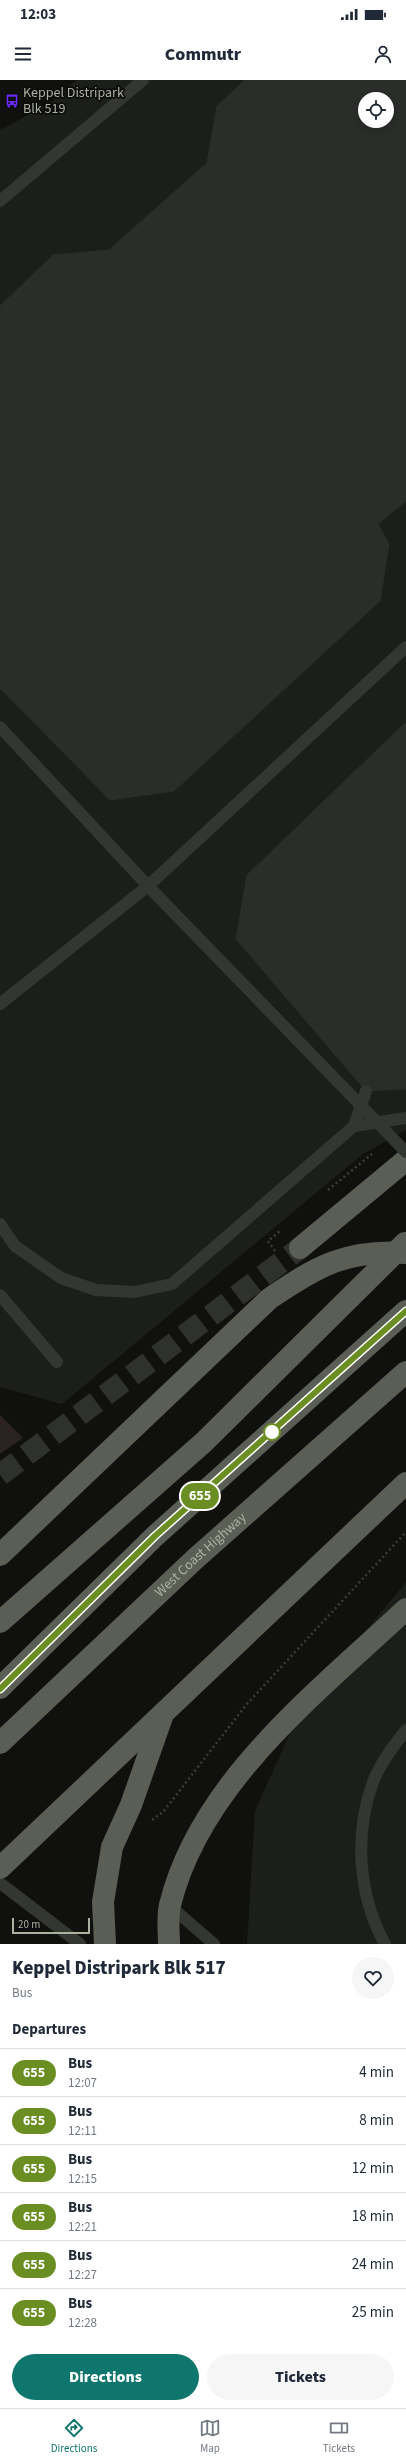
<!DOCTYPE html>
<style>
body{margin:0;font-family:"Source Sans 3",sans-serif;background:#f6f6f7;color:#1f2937;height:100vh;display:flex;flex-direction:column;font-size:15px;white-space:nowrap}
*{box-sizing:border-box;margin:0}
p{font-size:13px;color:#747a83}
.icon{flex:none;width:22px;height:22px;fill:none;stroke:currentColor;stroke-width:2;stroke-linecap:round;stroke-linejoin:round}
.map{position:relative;height:1864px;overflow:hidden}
.details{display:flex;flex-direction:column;background:#fff;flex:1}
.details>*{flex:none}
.badge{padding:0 8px;border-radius:13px;font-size:14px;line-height:26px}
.fabs{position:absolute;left:358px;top:12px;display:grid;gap:8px}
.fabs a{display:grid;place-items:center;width:36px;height:36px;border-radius:50%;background:#fff;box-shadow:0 2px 6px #0003;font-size:20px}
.scale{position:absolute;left:12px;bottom:10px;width:78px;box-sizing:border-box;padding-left:4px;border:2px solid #acb2a1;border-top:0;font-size:11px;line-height:14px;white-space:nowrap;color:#acb2a1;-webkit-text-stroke:3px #0b0c0b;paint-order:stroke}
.map>.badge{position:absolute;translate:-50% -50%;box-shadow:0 0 0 2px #fff}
h2{padding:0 12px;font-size:15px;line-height:36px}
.round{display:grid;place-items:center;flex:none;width:42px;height:42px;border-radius:21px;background:#f6f6f7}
.overview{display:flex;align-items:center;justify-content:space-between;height:68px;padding:0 12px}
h1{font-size:19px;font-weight:800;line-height:30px}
.action{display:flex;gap:8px;margin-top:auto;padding:8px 12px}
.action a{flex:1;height:46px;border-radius:24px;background:#0f766e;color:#fff;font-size:16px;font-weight:800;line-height:46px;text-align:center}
.action a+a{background:#f6f6f7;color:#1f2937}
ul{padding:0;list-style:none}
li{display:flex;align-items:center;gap:12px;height:48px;padding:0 12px;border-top:1px solid #e0e1e3}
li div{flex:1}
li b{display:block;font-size:15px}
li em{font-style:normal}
li .badge{min-width:44px;font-weight:700;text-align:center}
.status{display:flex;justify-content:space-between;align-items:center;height:28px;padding:0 20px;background:#fff;direction:ltr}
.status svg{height:11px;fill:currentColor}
header{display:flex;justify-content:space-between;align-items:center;height:52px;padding:0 12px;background:#fff;font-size:18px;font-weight:800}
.tab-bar{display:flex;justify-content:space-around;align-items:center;height:56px;border-top:1px solid #e0e1e3;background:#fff;font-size:11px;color:#747a83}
.tab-bar a{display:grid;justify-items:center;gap:2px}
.tab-bar .on{color:#0f766e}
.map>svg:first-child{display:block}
.built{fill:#1c1e1c;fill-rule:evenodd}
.green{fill:#2b2224}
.building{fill:#2b2d2a;stroke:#2b2d29;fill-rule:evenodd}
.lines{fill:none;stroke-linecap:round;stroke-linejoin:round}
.trunk-tunnel{stroke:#2f312c;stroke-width:22;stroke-dasharray:22 11;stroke-linecap:butt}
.path{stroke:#3a3d37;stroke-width:2.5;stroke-dasharray:2 3;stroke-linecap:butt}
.service{stroke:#333631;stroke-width:12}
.trunk{stroke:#5a5e55;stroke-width:22}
.service-bridge{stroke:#333631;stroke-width:12}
.trunk-bridge{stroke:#5a5e55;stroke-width:22}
.line-casing{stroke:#fff;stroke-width:9}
.line{stroke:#6b8e23;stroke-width:6}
.stop-dot{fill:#fff;stroke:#6b8e23;stroke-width:2}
.labels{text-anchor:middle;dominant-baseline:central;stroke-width:3.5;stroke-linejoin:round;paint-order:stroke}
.poi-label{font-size:14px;fill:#acb2a1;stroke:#0b0c0b;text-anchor:start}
.street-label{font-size:14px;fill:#acb2a1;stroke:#0b0c0b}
</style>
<div class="status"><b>12:03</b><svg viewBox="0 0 49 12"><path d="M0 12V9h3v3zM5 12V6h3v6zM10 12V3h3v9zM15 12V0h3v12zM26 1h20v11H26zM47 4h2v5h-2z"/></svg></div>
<header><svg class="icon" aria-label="menu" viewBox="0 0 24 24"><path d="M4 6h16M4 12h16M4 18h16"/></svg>Commutr<svg class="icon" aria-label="person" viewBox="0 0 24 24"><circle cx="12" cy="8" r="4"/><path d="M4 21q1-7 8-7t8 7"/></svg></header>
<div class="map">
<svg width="406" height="1864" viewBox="0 0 406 1864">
<rect width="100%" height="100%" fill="#10110f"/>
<g class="built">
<path d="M76 0H406V1050L363 1074 62 1324 0 1307V50L52 22ZM365 19H387V41H365Z"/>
<path d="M406 1502V1864H247L255 1731 301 1629Z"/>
</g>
<path class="green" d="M0 1335 23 1358 0 1374Z"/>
<g class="building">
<path d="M245 0H406V421L378 444 389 464 380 521 174 711 110 720 0 608V226L53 175 109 170 207 83 217 26ZM365 19H387V41H365Z"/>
<path d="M406 642V1009L366 1011 236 859 247 795Z"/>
</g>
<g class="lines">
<path class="trunk-tunnel" d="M0 1395 300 1168"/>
<g class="path">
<path d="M328 1110 372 1074"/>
<path d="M275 1171 268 1161 281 1150"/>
<path d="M152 1740 163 1732 246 1625 406 1452"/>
</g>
<g class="service">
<path d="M0 121 143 0"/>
<path d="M0 647 148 806"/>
<path d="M0 924 148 806 406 567"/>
<path d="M354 1046 406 1038"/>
<path d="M0 1144 15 1166 61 1198 96 1210 135 1212 172 1204 354 1046 366 1011"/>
<path d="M0 1215 57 1282"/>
<path d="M0 1803 80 1864"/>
<path d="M170 1826 214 1864"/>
<path d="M385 1864C358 1815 354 1754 373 1702 380 1683 394 1665 406 1650"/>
</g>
<g class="trunk">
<path d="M300 1168 406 1080"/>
<path d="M0 1542 204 1362 405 1163"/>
<path d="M0 1608 155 1456 406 1231"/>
<path id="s1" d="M0 1663 195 1479 406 1292"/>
<path d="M0 1788 406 1403"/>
<path d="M105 1864 103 1822 112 1767 131 1725 163 1634"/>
<path d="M169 1864C169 1852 167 1837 170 1825 200 1702 318 1612 406 1529"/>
</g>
<path class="service-bridge" d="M148 806 406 1072"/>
<path class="trunk-bridge" d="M0 1475 269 1219C317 1186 347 1169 406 1173"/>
</g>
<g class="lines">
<g class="line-casing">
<path id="line" d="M0 1609 155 1456 406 1231"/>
</g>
<use href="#line" class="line"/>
</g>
<defs>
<g id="bus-bare" transform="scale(1.08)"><path d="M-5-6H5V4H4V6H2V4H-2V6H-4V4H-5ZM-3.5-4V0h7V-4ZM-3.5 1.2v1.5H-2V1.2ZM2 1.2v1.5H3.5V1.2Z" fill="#6828f0" stroke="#0b0c0b" stroke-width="2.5" paint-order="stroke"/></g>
</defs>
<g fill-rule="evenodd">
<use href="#bus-bare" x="12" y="21"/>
</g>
<circle class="stop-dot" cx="272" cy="1352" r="8"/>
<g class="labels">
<g class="poi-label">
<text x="23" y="13">Keppel Distripark<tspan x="23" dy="16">Blk 519</tspan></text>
</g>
<g class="street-label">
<text stroke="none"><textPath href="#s1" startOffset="275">West Coast Highway</textPath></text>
</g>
</g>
</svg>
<div class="fabs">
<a><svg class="icon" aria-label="locate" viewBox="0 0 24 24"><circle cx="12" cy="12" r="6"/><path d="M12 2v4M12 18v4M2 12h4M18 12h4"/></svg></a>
</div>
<div class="scale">20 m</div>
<b class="badge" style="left:200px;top:1416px;background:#6b8e23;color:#fff">655</b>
</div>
<section class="details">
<div class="overview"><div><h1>Keppel Distripark Blk 517</h1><p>Bus</p></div><a class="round"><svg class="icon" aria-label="heart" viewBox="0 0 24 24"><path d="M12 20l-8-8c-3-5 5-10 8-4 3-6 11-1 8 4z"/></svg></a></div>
<h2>Departures</h2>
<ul>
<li><span class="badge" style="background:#6b8e23;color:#fff">655</span><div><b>Bus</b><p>12:07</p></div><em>4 min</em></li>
<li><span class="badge" style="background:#6b8e23;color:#fff">655</span><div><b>Bus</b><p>12:11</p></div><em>8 min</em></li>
<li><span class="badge" style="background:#6b8e23;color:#fff">655</span><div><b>Bus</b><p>12:15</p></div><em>12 min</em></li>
<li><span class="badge" style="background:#6b8e23;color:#fff">655</span><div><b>Bus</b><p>12:21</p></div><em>18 min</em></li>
<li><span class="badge" style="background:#6b8e23;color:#fff">655</span><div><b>Bus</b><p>12:27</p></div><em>24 min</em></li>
<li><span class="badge" style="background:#6b8e23;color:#fff">655</span><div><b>Bus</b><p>12:28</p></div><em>25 min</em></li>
</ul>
<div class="action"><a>Directions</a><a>Tickets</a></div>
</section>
<nav class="tab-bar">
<a class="on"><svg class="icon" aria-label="directions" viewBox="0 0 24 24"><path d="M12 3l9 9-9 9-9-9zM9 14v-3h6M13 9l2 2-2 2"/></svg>Directions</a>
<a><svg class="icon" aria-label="map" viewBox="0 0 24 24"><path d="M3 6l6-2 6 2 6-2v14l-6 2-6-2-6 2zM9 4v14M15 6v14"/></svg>Map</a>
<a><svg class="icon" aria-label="tickets" viewBox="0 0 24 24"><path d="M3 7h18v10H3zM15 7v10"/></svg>Tickets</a>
</nav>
